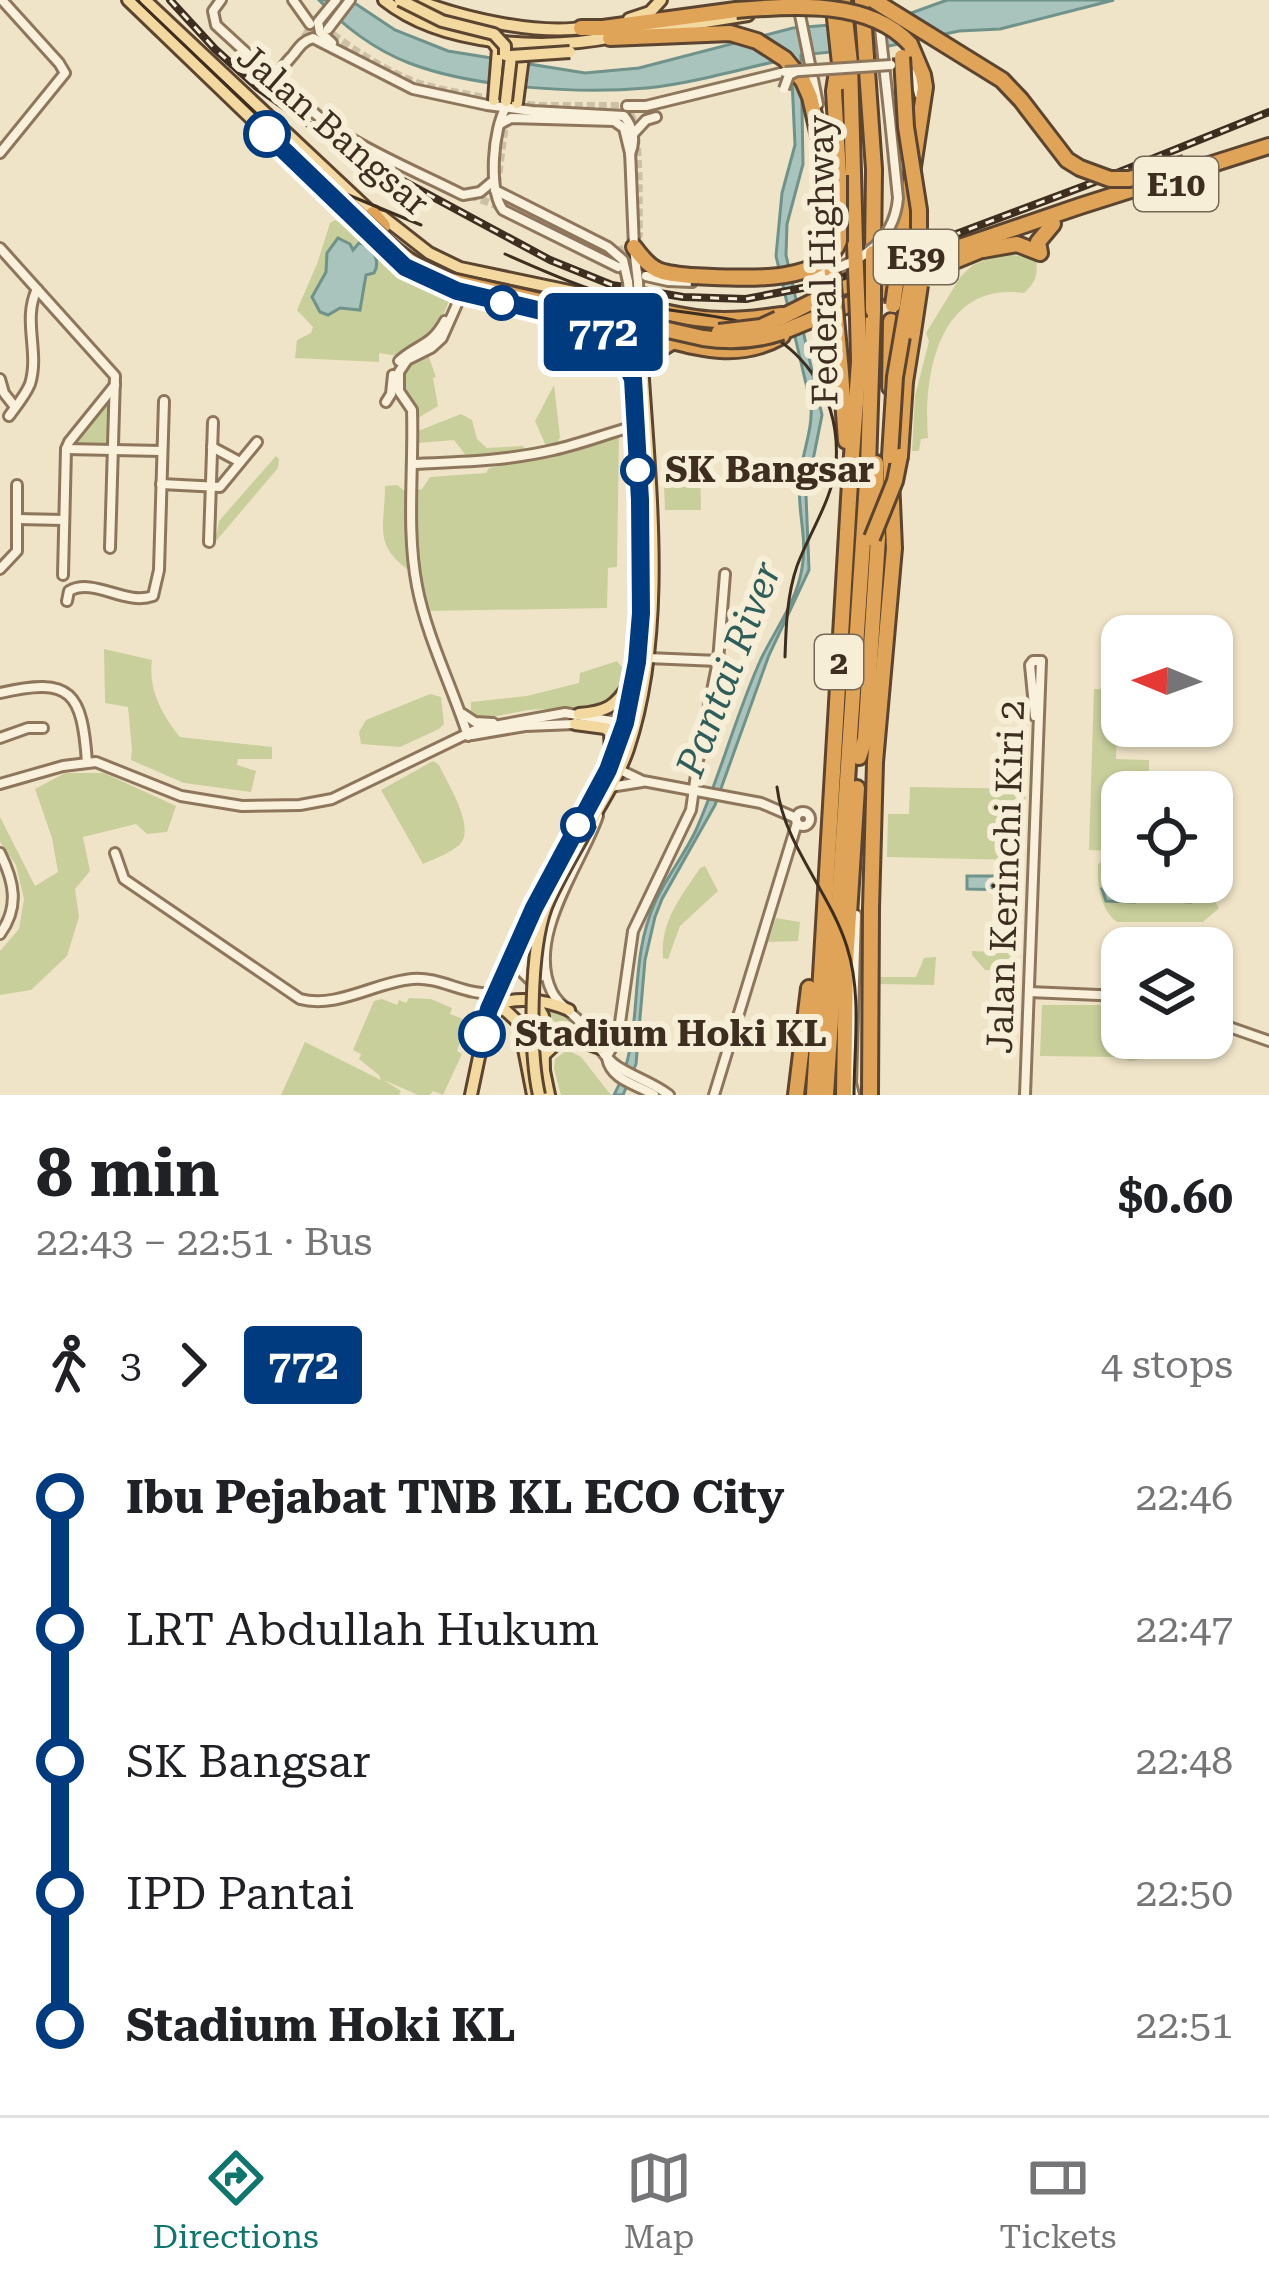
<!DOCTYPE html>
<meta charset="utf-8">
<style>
body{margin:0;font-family:"Roboto Serif",serif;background:#f2f2f2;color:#202124;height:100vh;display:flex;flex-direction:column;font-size:45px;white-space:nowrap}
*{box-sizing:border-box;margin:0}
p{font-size:39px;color:#757577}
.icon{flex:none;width:66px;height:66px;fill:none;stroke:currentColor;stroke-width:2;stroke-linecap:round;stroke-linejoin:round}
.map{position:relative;height:1095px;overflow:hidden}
.panel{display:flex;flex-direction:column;background:#fff;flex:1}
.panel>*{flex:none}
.badge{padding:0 24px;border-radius:9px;font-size:42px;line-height:78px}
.needle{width:78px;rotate:271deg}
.buttons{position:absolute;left:1101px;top:615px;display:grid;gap:24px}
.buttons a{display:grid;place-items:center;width:132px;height:132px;border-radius:24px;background:#fff;box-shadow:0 3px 9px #0004;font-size:60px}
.map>.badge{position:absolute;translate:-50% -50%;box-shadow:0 0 0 6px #fff}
.legs{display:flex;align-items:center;gap:18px;height:132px;padding:0 36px;font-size:39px}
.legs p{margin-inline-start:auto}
.summary{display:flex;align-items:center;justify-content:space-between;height:204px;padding:0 36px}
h1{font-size:66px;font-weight:700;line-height:90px}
ul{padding:0 36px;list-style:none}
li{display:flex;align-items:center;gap:42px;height:132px;font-size:45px}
li i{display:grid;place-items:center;width:18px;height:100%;margin:0 15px;background:currentColor}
li i::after{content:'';width:30px;height:30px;margin:-15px;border:9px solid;border-radius:50%;background:#fff}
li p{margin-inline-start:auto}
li:first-child i{background:linear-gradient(#0000 50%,currentColor 0)}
li:last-child i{background:linear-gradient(currentColor 50%,#0000 0)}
.dock{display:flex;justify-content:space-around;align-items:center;height:168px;border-top:3px solid #e0e0e0;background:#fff;font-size:33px;color:#757577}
.dock a{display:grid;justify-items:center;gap:6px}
.dock .active{color:#0f766e}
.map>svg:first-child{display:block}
.green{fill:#c9cf9b}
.water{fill:#a9c4bc;stroke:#6f938a;stroke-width:3}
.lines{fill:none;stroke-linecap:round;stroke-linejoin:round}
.minor-tunnel{stroke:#ccc0a6;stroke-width:8;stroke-dasharray:8 4;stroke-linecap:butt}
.minor-casing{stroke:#8d765c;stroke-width:14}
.major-casing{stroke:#5b4430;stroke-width:16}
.highway-casing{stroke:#5b4430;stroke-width:20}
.minor{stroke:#faf1dc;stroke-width:8}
.major{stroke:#f3d9a0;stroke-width:10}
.highway{stroke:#e0a458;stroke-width:14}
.tram{stroke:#3d2e20;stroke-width:3}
.rail-casing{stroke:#3d2e20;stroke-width:8}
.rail{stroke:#f7eed8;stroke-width:3;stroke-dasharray:9;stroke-linecap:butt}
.minor-bridge-casing{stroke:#8d765c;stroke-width:14;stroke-linecap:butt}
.major-bridge-casing{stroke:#5b4430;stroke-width:16;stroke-linecap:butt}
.highway-bridge-casing{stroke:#5b4430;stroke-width:20;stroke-linecap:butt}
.minor-bridge{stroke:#faf1dc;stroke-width:8}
.major-bridge{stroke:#f3d9a0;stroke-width:10}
.highway-bridge{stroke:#e0a458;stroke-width:14}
.line-1-casing{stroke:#fff;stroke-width:27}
.line-1{stroke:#003b80;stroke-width:18}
.stop-1-dot{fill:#fff;stroke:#003b80;stroke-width:6}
.labels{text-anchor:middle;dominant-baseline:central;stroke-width:12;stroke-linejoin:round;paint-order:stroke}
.shield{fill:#f7eed8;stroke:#756857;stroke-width:3}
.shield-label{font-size:33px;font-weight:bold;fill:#3d2e20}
.street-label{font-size:36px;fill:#3d2e20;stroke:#f7eed8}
.stop-label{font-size:36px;font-weight:bold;fill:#3d2e20;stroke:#f7eed8;text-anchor:start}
.water-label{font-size:39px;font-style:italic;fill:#2f5d5a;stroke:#f7eed8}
</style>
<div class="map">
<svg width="1269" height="1095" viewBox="0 0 1269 1095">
<rect width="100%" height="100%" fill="#f0e4c8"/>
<g class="green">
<path d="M335 220C361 232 373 256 395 273 411 285 432 290 451 297L437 329 427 340 398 356 379 353V362L295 358 297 340 311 333 313 327 297 310 317 264 330 223Z"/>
<path d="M1001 253 1036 259C1038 275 1036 282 1024 293 939 281 923 374 928 438L921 439 919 451H912L915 396 929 341 926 333 961 276 973 265Z"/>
<path d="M428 355 436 377 433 378 438 406 418 418 417 406 400 389C400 369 409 362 428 355Z"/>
<path d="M554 385 560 437 558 442 546 446 535 421Z"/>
<path d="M111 396 110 444H74Z"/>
<path d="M461 414 472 420 477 439 487 448 523 446 524 448 522 452 467 457 454 440 418 443V431Z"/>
<path d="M619 436 617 567 608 568 607 608 426 611 417 545 416 490 422 489 430 477 486 473 489 468 557 455Z"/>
<path d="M276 456 279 459 278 468 211 547 212 534 217 533 219 521Z"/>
<path d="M700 459 701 510H665L663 460Z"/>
<path d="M397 485 406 492 409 568 407 569C373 544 385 524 385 486Z"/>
<path d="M104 649 152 660C148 689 162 715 180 737L272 747V759H238L237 765 256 771 251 792 184 783 131 760 132 750 128 707 105 703Z"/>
<path d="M617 661 624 670 618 688 607 701 596 706 528 710 483 719 471 712V702L527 696 579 683 580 673Z"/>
<path d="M1094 689H1118L1116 759 1149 760V776H1115L1112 851 1089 850Z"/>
<path d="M430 694 441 697 444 724 439 729 400 747 361 744 359 732 366 720Z"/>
<path d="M433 761 439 765C448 784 478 831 458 846 448 854 434 859 423 864L381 790Z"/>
<path d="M65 773H104L176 806 167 832 147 834 136 824 83 837 90 871 75 889 79 917 67 956 31 990 0 995V951L19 929 24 899 16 865 0 842V817L35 886 58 872 52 838 35 789Z"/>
<path d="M910 787 1026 789 1022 860 887 857 888 814H909Z"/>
<path d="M1101 862 1122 863V882L1212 880V897L1219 908 1203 922H1117C1100 909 1097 885 1098 864Z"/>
<path d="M705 866 718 891 680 926 668 959 663 958C660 921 681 897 700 868Z"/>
<path d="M776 918 800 922 798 941 768 942Z"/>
<path d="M972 951 1016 953V971L985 970 972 955Z"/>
<path d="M936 957 934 985 879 984V977H916L924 958Z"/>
<path d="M409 998 431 999 452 1008 450 1014 463 1019 458 1031 463 1034 457 1051 462 1054 443 1095 433 1091 430 1095H418L384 1080 401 1091 399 1095H281L305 1042 381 1080 379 1075 359 1059 361 1054 353 1050 374 1001 382 999 397 1005 399 1000 406 1003Z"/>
<path d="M1042 1005H1122V1038H1159L1145 1058 1131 1061 1116 1057 1040 1056Z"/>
<path d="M544 1009C565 1013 581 1024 592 1043L563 1033 548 1041Z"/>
<path d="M567 1050 581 1057 611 1095H561L554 1069 555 1059Z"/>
</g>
<g class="water">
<path d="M319 0H350L395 30 448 51 585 73 639 68 793 28 892 20 947 0H1114L1000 29 959 31 889 46 801 55 803 164 787 224 786 255 822 415 806 495 809 570 769 655 715 805 662 899 655 917 645 960 636 1064 623 1095H614C644 1040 629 976 649 918 659 886 682 860 696 830 721 774 736 714 761 659 775 630 797 601 802 568 808 537 796 507 800 477 802 453 813 430 811 405L776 256 782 193 795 145 791 58C744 68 695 83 647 88 578 94 474 88 409 63 375 50 343 26 319 0Z"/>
<path d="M338 238 350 244 353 250 359 243C373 245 381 261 374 273L366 275 360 310 340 308 328 315 320 312 312 297 326 272 327 253Z"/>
<path d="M967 876H1012V890L967 889Z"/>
<path d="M1122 880 1191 882 1196 894 1191 902 1171 901 1157 895 1135 902 1106 901 1102 889 1110 888Z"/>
</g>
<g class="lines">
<g class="minor-tunnel">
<path d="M297 47 310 29 321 26C350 48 385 72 420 84 444 91 470 95 495 100"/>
<path d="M515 103 537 106H627C642 129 638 204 639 235L628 248 607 253 573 236"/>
<path d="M497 185 505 124 511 116 538 115"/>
<path d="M470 195 573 236"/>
</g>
<g class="minor-casing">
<g id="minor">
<path d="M221 0 213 11 216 25 265 70 277 72"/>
<path d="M293 0 310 24"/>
<path d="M797 0 818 104"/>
<path d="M877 1 890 120"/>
<path d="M328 29 350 0"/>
<path d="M332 43 320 32 318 22 336 0"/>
<path d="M905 67 915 77 919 94"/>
<path d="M627 106H646L785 72"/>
<path d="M506 107C493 129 488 189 503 210L618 267"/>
<path d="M500 124 511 118 614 121 624 128 630 153"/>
<path d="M634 133 646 120 656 117"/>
<path d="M630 150 634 247 638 282"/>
<path d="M0 153 65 73 59 63 2 0"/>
<path d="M492 182 480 192 463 195C404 165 340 142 293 94 291 91 282 83 281 79 278 70 287 62 293 55 300 46 303 41 313 38L413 89 487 105 532 111 624 116C633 127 636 141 630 154"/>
<path d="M495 190 608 247 623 260 628 282"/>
<path d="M0 248 115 376 110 548"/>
<path d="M646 276 668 281 692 282"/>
<path d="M462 293 442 338 431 348 407 360 399 372V391L412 410C414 468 406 529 417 586 427 638 452 686 468 736"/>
<path d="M399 361C417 344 431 347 445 321"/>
<path d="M0 379 4 393 15 407"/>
<path d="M386 402 391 394 393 375"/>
<path d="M9 416C16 406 25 396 30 384 40 352 22 320 37 289"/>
<path d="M212 447 240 462"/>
<path d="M66 449 162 451"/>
<path d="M412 464C460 462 506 461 553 450 581 444 608 433 635 426"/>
<path d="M161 484 220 487 257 442"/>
<path d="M17 519 64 520"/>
<path d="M209 542 213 422"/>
<path d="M0 569 17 551V485"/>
<path d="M63 575 66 449 69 442 115 385"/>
<path d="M67 601 69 591C94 577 125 606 153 596L159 570 164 401"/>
<path d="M648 658 718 661"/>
<path d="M0 693C72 676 82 693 87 762"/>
<path d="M463 714 475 722 493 723"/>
<path d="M1035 716 1030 665 1033 661H1041"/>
<path d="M472 735 525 726 575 724"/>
<path d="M0 738 28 728H43"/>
<path d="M620 770 643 781 761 803 796 818"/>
<path d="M0 784 63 766 96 762 181 796 242 806 300 805 332 799 477 729 565 713 628 724"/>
<path d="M610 787 642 782"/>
<circle cx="803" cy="819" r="7"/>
<path d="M598 816C581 865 525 937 552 992 558 1005 574 1014 584 1026 595 1040 604 1059 620 1068 636 1078 653 1083 669 1095"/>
<path d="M0 853C14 881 20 907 0 934"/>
<path d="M115 853 124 879 300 999C337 1009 376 982 412 979 441 976 466 997 496 993"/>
<path d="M530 926 522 972 529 979 542 976 544 966"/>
<path d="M1029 992 1122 996"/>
<path d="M1212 1021 1269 1041"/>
<path d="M607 1056 618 1037 633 931 691 810 698 760 718 661 725 574"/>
<path d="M607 1058C611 1080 636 1084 654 1095"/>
<path d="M714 1095 797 823"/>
<path d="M854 1095 851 1083 856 915"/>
<path d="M1025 1095 1041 661"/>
</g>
</g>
<g class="major-casing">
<g id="major">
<path d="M128 0 316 181"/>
<path d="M145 0 373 214 383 217 429 253 460 268 636 305"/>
<path d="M384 0C443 47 546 51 618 36"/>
<path d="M416 0C463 18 538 36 588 27"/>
<path d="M629 19 650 12 661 0"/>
<path d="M642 32 748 15"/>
<path d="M486 39 493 42 498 49 494 100"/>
<path d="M517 103 524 49"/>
<path d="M389 252C440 301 567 318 637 332"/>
<path d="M594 325 618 347 630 370"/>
<path d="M579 714C605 712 616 707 629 684"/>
<path d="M575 724 605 728 610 732 611 755"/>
<path d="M590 823C604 799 619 775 628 749 671 620 646 462 640 328"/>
<path d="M531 1002 537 1005 543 1016 544 1071 549 1095"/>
<path d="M492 1007C514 995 546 1000 569 1010"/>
<path d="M489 1009 505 1010 519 1023 533 1095"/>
<path d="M545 1054 561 1039 572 1038 600 1048"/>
<path d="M471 1095 489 1009 534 909 607 769 619 744 627 715 637 662 642 554 630 320"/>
</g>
</g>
<g class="highway-casing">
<g id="highway">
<path d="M833 0 842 82"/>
<path d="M843 0 850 63 855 245"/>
<path d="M862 0 874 169 873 253"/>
<path d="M581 28H603L736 10"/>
<path d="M610 38 730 33 757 41 785 59 803 81 810 97 820 141 831 259"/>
<path d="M837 71 834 91 839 175"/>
<path d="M312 176 344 203"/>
<path d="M373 214 383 226"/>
<path d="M903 233 925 87 923 75 910 44"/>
<path d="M634 247C653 273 660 273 691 276"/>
<path d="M983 250 1017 244 1040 253 1038 242 1053 224"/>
<path d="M639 306C697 321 722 324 782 315"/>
<path d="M778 319 842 287 1080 206 1269 146"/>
<path d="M782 332 991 246"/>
<path d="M640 333C690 344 733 364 782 336"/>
<path d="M642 368 654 353 673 341"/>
<path d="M841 372 846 441"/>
<path d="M890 387 891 321"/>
<path d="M900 456 905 382 913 332"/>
<path d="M859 757 865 739 878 538 876 463"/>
<path d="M796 1095 809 988"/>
<path d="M814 1095 850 482 859 362 858 318"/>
<path d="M826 1095 868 467 873 310"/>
<path d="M844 1095 846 962 857 788"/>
<path d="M870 1095 871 908 875 762 894 548 890 456"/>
</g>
</g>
<use href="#minor" class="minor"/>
<use href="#major" class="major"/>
<use href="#highway" class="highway"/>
<g class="tram">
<path d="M137 0 309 164 346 194 421 225"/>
<path d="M505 254C550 274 594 293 642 305 672 312 703 313 733 320 799 337 841 394 836 463 833 499 809 533 797 566 787 595 786 626 785 657"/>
<path d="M777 787C784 845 830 892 847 947 862 994 854 1047 854 1095"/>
</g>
<g class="rail-casing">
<path id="rail" d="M170 0 215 49 257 87 342 148 550 260 612 285 683 297 746 299 823 284 1087 185 1269 112"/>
</g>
<use href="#rail" class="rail"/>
<g class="minor-bridge-casing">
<g id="minor-bridge">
<path d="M785 72 891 65"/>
<path d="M784 89 789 75 795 72"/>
<path d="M809 277C852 266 894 247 898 198L890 120"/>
<path d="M628 282 630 304"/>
<path d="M638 282 639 306"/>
</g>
</g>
<g class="major-bridge-casing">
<g id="major-bridge">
<path d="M400 0 442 21 494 34 505 46V55"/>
<path d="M506 101 511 56 570 52"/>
<path d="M539 1095C529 1050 530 950 546 907 558 878 576 850 590 823"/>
</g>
</g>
<g class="highway-bridge-casing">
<g id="highway-bridge">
<path d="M873 0 1002 80 1021 100 1067 160 1080 168 1110 179H1129L1185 164"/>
<path d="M736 10C795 5 870 0 910 44"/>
<path d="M344 203C375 232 403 263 443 279L703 338C730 342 756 341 782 332"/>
<path d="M855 245 858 318"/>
<path d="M831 264 841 372"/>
<path d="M691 276C732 277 822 288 839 241V175"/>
<path d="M893 305 903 233"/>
<path d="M873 310V253"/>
<path d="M719 332 761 327 778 319"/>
<path d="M913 332 920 285"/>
<path d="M890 456 895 377 919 237V210L906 127 902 57"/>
<path d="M872 538 895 481 900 456"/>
</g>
</g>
<use href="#minor-bridge" class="minor-bridge"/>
<use href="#major-bridge" class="major-bridge"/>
<use href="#highway-bridge" class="highway-bridge"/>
</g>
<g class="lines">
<g class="line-1-casing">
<path id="line-1" d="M267 134 405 267 457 291 592 323 618 347 633 379 640 500 641 613 637 662 625 723 608 770 534 908 489 1009 482 1034"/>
</g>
<use href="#line-1" class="line-1"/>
</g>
<g class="stop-1-dot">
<circle cx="267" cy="134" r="21"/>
<circle cx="502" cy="303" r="15"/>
<circle cx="638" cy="470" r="15"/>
<circle cx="578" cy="825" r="15"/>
<circle cx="482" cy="1034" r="21"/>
</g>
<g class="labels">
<g class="shield">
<rect x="1134" y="157" width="84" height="54" rx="9"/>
<rect x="874" y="230" width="84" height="54" rx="9"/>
<rect x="815" y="635" width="48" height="54" rx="9"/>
</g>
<g class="shield-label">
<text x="1176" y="184">E10</text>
<text x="916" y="257">E39</text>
<text x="839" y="662">2</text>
</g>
<g class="street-label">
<text transform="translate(333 130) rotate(41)">Jalan Bangsar</text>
<text transform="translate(823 260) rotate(-91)">Federal Highway</text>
<text transform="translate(1006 877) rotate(-88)">Jalan Kerinchi Kiri 2</text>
</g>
<g class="stop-label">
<text x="665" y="470">SK Bangsar</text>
<text x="515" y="1034">Stadium Hoki KL</text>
</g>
<g class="water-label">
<text transform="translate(729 669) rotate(-69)">Pantai River</text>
</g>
</g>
</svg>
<div class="buttons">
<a><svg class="needle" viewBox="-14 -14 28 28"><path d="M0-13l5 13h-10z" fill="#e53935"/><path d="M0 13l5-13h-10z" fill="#757577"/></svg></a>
<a><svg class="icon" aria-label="locate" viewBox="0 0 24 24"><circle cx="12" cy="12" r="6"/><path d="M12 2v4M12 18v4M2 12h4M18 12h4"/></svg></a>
<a><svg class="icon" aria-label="layers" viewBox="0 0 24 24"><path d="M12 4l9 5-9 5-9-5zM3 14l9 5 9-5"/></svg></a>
</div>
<b class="badge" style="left:603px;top:332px;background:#003b80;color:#fff">772</b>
</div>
<section class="panel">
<div class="summary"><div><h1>8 min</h1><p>22:43 – 22:51 · Bus</p></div><b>$0.60</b></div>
<div class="legs"><svg class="icon" aria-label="walk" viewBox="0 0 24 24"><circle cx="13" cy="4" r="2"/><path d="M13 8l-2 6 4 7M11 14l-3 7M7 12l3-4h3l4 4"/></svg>3<svg class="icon" aria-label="forward" viewBox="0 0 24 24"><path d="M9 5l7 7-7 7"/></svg><b class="badge" style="background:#003b80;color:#fff">772</b><p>4 stops</p></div>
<ul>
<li><i style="color:#003b80"></i><b>Ibu Pejabat TNB KL ECO City</b><p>22:46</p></li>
<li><i style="color:#003b80"></i><span>LRT Abdullah Hukum</span><p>22:47</p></li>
<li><i style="color:#003b80"></i><span>SK Bangsar</span><p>22:48</p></li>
<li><i style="color:#003b80"></i><span>IPD Pantai</span><p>22:50</p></li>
<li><i style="color:#003b80"></i><b>Stadium Hoki KL</b><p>22:51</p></li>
</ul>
</section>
<nav class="dock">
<a class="active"><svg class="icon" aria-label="directions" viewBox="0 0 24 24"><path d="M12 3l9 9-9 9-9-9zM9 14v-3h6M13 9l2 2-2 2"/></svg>Directions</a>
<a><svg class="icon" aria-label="map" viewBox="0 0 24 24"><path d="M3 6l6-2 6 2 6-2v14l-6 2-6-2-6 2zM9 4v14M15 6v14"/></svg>Map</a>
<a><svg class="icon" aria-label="tickets" viewBox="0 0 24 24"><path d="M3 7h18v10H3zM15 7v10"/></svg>Tickets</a>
</nav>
